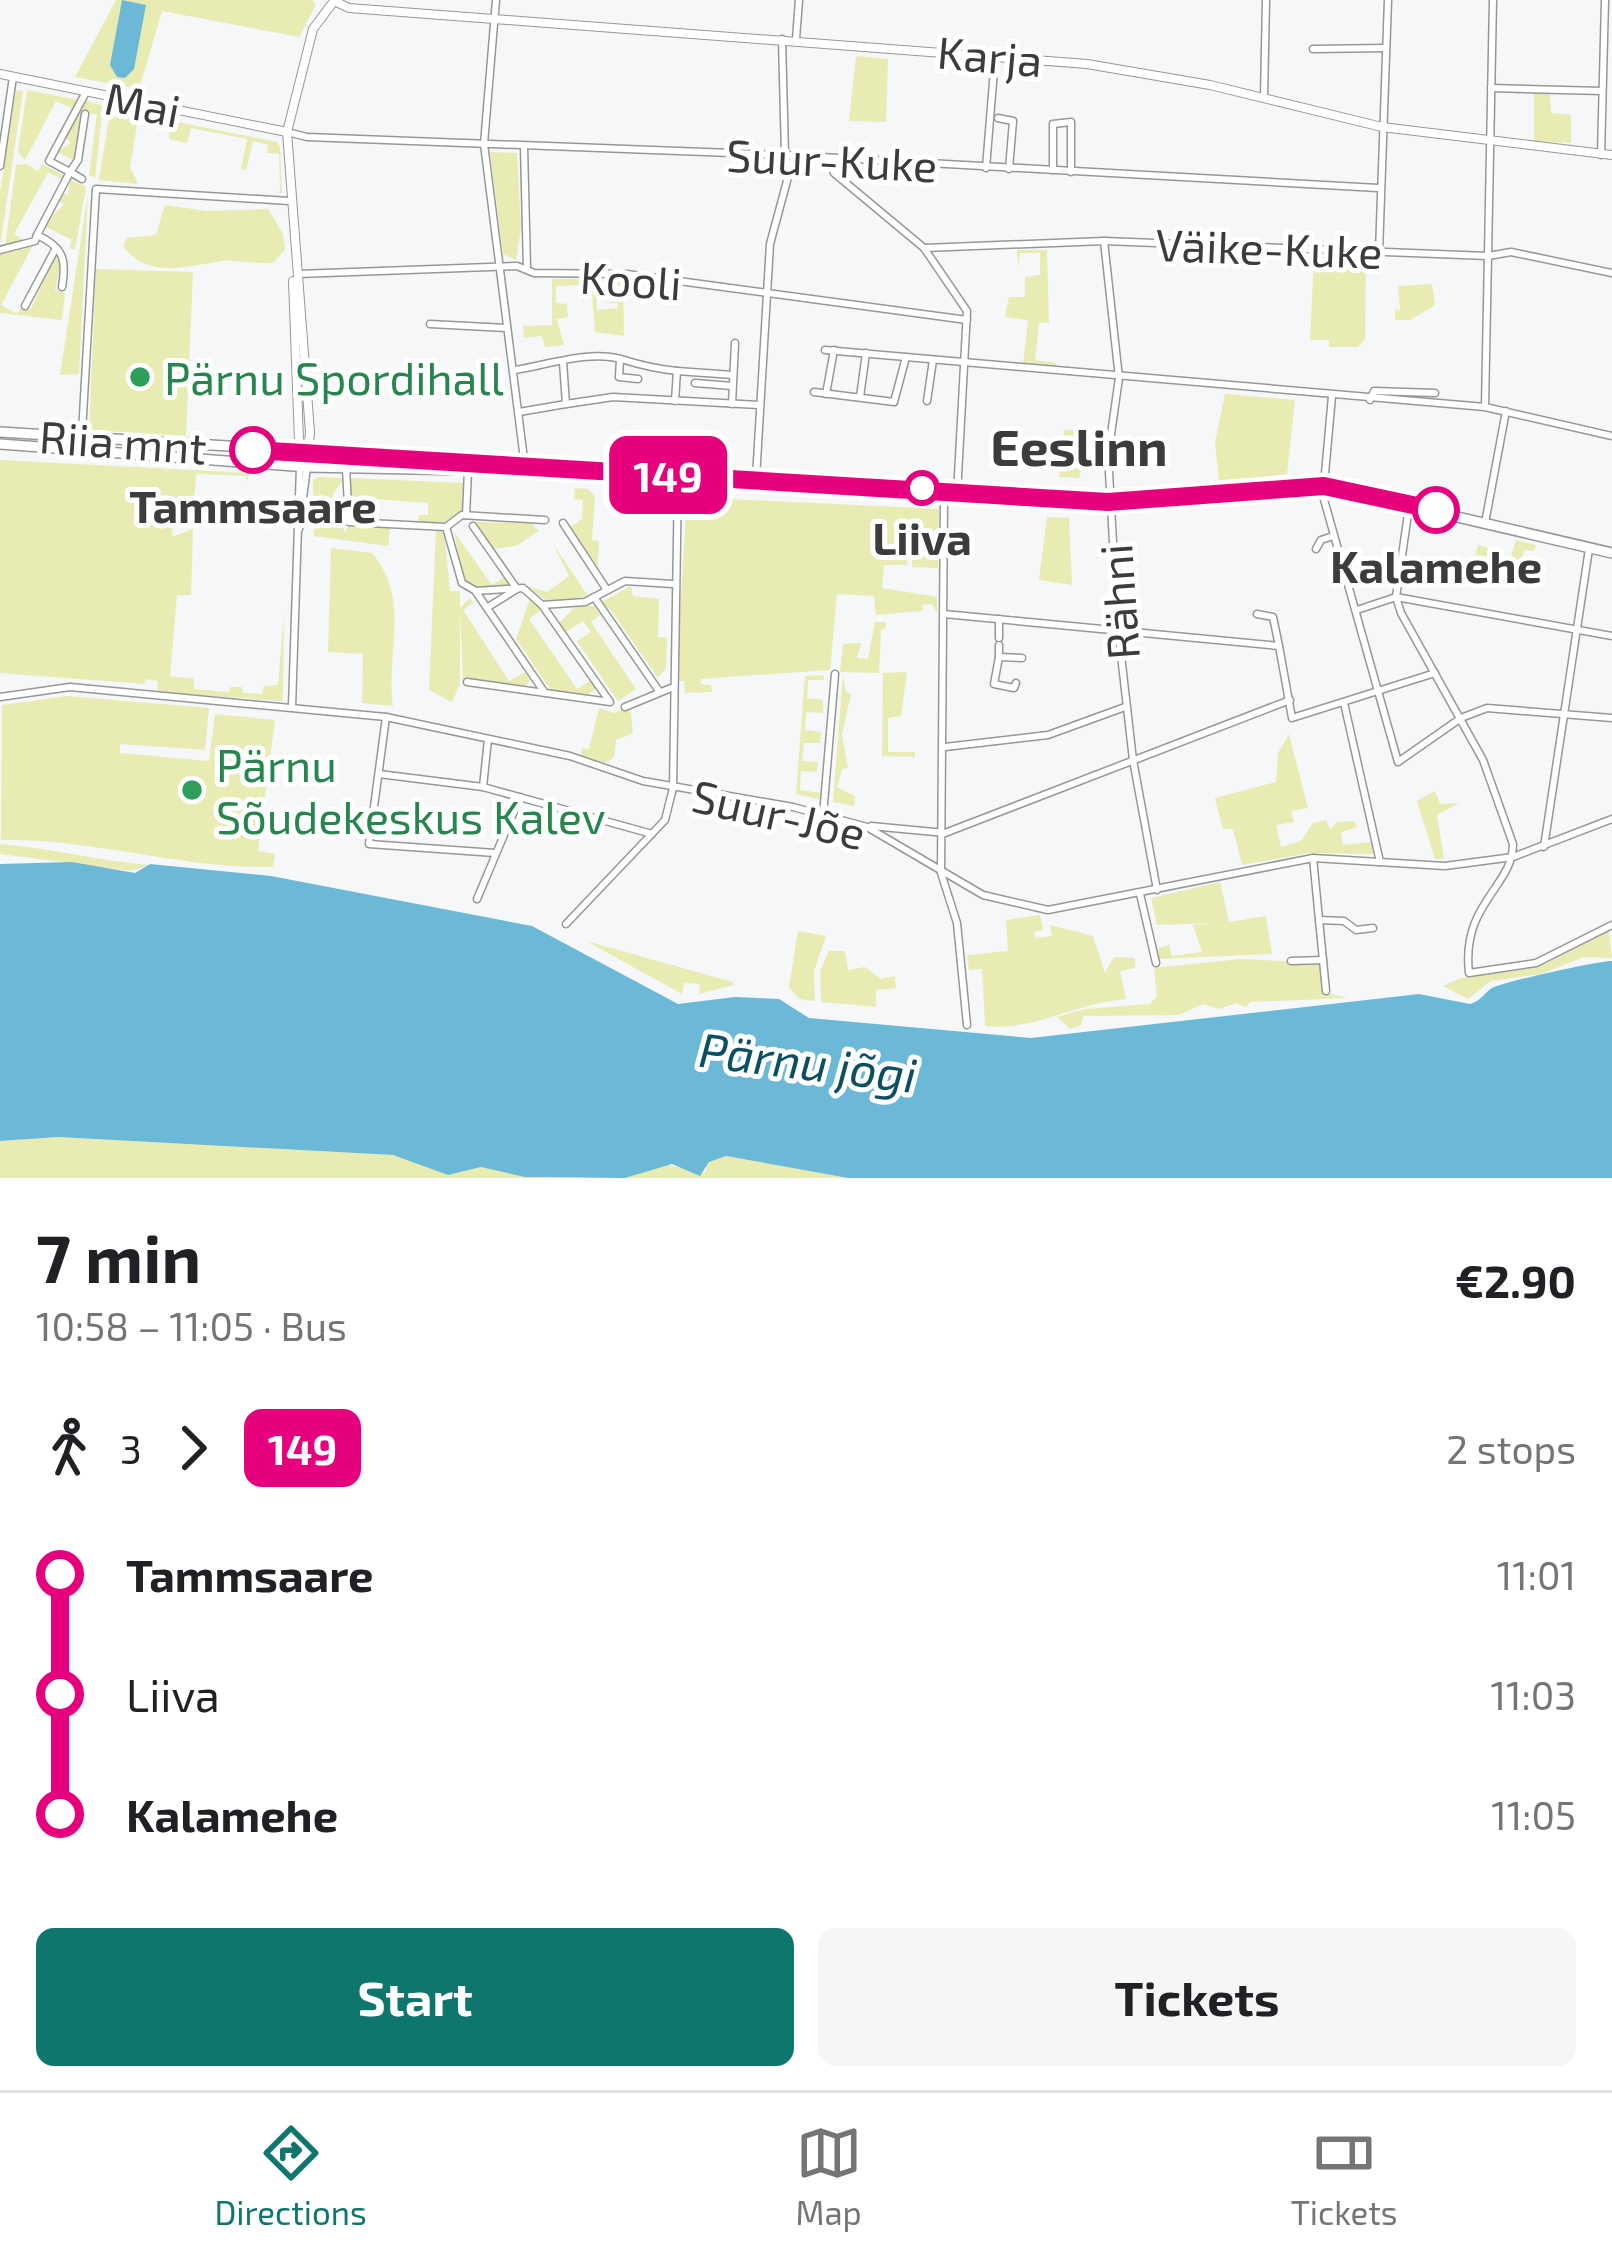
<!DOCTYPE html>
<meta charset="utf-8">
<style>
body{margin:0;font-family:"Exo 2",sans-serif;background:#f6f6f6;color:#202124;height:100vh;display:flex;flex-direction:column;font-size:45px;white-space:nowrap}
*{box-sizing:border-box;margin:0}
p{font-size:39px;color:#757577}
.icon{flex:none;width:66px;height:66px;fill:none;stroke:currentColor;stroke-width:2;stroke-linecap:round;stroke-linejoin:round}
.map{position:relative;height:1178px;overflow:hidden}
.drawer{display:flex;flex-direction:column;background:#fff;flex:1}
.drawer>*{flex:none}
.badge{padding:0 24px;border-radius:18px;font-size:42px;line-height:78px}
.map>.badge{position:absolute;translate:-50% -50%;box-shadow:0 0 0 6px #fff}
.legs{display:flex;align-items:center;gap:18px;height:132px;padding:0 36px;font-size:39px}
.legs p{margin-inline-start:auto}
.summary{display:flex;align-items:center;justify-content:space-between;height:204px;padding:0 36px}
h1{font-size:66px;font-weight:700;line-height:90px}
.button{display:flex;gap:24px;margin-top:auto;padding:24px 36px}
.button a{flex:1;height:138px;border-radius:18px;background:#0f766e;color:#fff;font-size:48px;font-weight:700;line-height:138px;text-align:center}
.button a+a{background:#f6f6f6;color:#202124}
ul{padding:0 36px;list-style:none}
li{display:flex;align-items:center;gap:42px;height:120px;font-size:45px}
li i{display:grid;place-items:center;width:18px;height:100%;margin:0 15px;background:currentColor}
li i::after{content:'';width:30px;height:30px;margin:-15px;border:9px solid;border-radius:50%;background:#fff}
li p{margin-inline-start:auto}
li:first-child i{background:linear-gradient(#0000 50%,currentColor 0)}
li:last-child i{background:linear-gradient(currentColor 50%,#0000 0)}
.tabs{display:flex;justify-content:space-around;align-items:center;height:168px;border-top:3px solid #e0e0e0;background:#fff;font-size:33px;color:#757577}
.tabs a{display:grid;justify-items:center;gap:6px}
.tabs .on{color:#0f766e}
.map>svg:first-child{display:block}
.green{fill:#e8ebb2}
.water{fill:#6bb9d6}
.lines{fill:none;stroke-linecap:round;stroke-linejoin:round}
.minor-casing{stroke:#969798;stroke-width:9}
.tertiary-casing{stroke:#969798;stroke-width:10}
.secondary-casing{stroke:#969798;stroke-width:12}
.minor{stroke:#fff;stroke-width:6}
.tertiary{stroke:#fff;stroke-width:8}
.secondary{stroke:#fff;stroke-width:9}
.line-1-casing{stroke:#fff;stroke-width:27}
.line-1{stroke:#e6007e;stroke-width:18}
.leisure-dot{fill:#2e9e5b;stroke:#fff;stroke-width:4.5}
.stop-1-dot{fill:#fff;stroke:#e6007e;stroke-width:6}
.labels{text-anchor:middle;dominant-baseline:central;stroke-width:10;stroke-linejoin:round;paint-order:stroke}
.street-label{font-size:45px;fill:#3c3c3d;stroke:#fff}
.leisure-label{font-size:45px;fill:#27864d;stroke:#fff;text-anchor:start}
.stop-label{font-size:45px;font-weight:bold;fill:#3c3c3d;stroke:#fff}
.water-label{font-size:48px;font-style:italic;fill:#0b4f63;stroke:#fff}
.quarter-label{font-size:51px;font-weight:bold;fill:#3c3c3d;stroke:#fff}
</style>
<div class="map">
<svg width="1612" height="1178" viewBox="0 0 1612 1178">
<rect width="100%" height="100%" fill="#f5f7f8"/>
<g class="green">
<path d="M116 0H312L316 5 299 37 162 11 139 89 75 77Z"/>
<path d="M856 56 888 59 886 122 849 121Z"/>
<path d="M16 90 23 91 0 247V193Z"/>
<path d="M27 90 79 100 70 117 71 108 56 101 25 160 18 152Z"/>
<path d="M1534 93H1550L1551 113 1571 115V143L1534 141Z"/>
<path d="M84 100 103 106 95 178 89 175 97 114 82 113 75 161 57 152 71 143 65 137Z"/>
<path d="M111 106 139 113 130 167 138 184 99 180Z"/>
<path d="M142 115 277 142 280 147 282 193H275L280 192 279 154 267 153 268 145 253 141 246 170 241 169 247 139 191 128 187 143 169 139 170 127 141 120Z"/>
<path d="M490 152 517 153 521 228 516 260 503 254Z"/>
<path d="M26 164 38 171 42 164 65 176 60 188 61 179 48 172 14 234 26 242 5 247 16 165Z"/>
<path d="M70 179 86 187 75 250 69 247 72 240 44 226 64 204 58 200 62 193 68 195Z"/>
<path d="M88 194 79 374 60 375Z"/>
<path d="M165 205 207 211 268 209 283 234 285 250 273 263C256 264 239 260 223 261 186 266 149 280 123 246L127 238 156 235Z"/>
<path d="M33 245 1 305 17 314 23 305 31 309 56 253 62 259 55 290 65 293 62 320 0 313V253Z"/>
<path d="M1017 250H1047L1049 323 1039 322 1035 360 1056 363V368L1023 366 1028 320 1005 317 1009 297H1025V277L1040 275V253H1020L1018 269Z"/>
<path d="M1314 256 1366 258 1365 339 1358 347H1329V340H1310Z"/>
<path d="M96 269 193 272 186 436 89 430Z"/>
<path d="M552 279H582L585 298 582 302 581 285 556 286V303L567 304 568 317 557 319 564 345 545 347 542 336 524 338 523 326 552 325Z"/>
<path d="M612 279H623L624 336 595 332 591 279 596 280 597 310 618 308 617 303H601L621 301V286L611 284Z"/>
<path d="M1432 284 1435 305 1410 320H1395V309L1400 311 1398 286Z"/>
<path d="M1225 394 1295 400 1287 474 1219 482 1215 443Z"/>
<path d="M1064 430 1090 431 1079 478 1059 477Z"/>
<path d="M0 460 249 473 247 482 246 476 196 474 193 522 172 529V537L193 529 191 595H177L170 676 194 679V689L229 692 230 687H242L243 693 262 694 264 686 278 685 284 613 283 701 157 692 158 681 146 679 144 684 0 673Z"/>
<path d="M318 477 344 478 333 494 334 525H343L344 533 348 527 390 528 388 546 314 536 313 480Z"/>
<path d="M349 478 464 483 462 511 444 522H418L419 515H428V503L360 498 358 511 366 517H353Z"/>
<path d="M575 488 588 489 595 496 592 540 599 541 598 567 570 527 582 519 583 500 574 499Z"/>
<path d="M687 497 939 509 938 568 912 567V540H908L907 565H884L882 588 937 597V614L932 604 923 605 922 611 876 615 874 596 837 594 830 670 701 679V684L711 685 712 692 685 693 684 681H676Z"/>
<path d="M1047 517 1069 518 1072 585 1039 580Z"/>
<path d="M475 522 531 523 539 531 516 546 493 549Z"/>
<path d="M444 530 450 591H460V684L452 702 429 690 436 531Z"/>
<path d="M454 532 492 585 503 578 501 569 512 587 476 588 464 581Z"/>
<path d="M1516 540 1536 545 1534 551 1524 550 1522 560H1539L1536 576 1544 578 1543 584 1456 571 1473 563 1478 545 1488 548 1484 571 1505 575Z"/>
<path d="M553 544 588 596 547 602 528 586 547 592 569 576Z"/>
<path d="M331 548 372 553C411 599 386 652 393 706L362 703 363 654 328 652Z"/>
<path d="M631 586 633 596 659 599 658 637 667 638 666 668 658 678 611 610 600 603Z"/>
<path d="M470 598 474 602 463 610 509 681 525 672 530 680 524 688 463 680 460 608Z"/>
<path d="M530 599 541 610 529 619 577 689 591 680 597 688 584 697 552 692 516 639Z"/>
<path d="M577 605 594 606 600 615 591 622 636 689 618 701 577 641 591 632 583 621 564 633 558 624Z"/>
<path d="M875 622H885L886 628 881 630 879 673 840 672 843 644 861 643 857 658 868 659Z"/>
<path d="M907 672 901 716 888 718V752H915V757L882 756 883 673Z"/>
<path d="M824 675V680H808L807 698 823 700V713L806 712 805 730 821 732 820 743H804L802 761 818 762 817 772 801 771 800 790 823 793V800L796 794 805 676Z"/>
<path d="M843 675 846 692 851 694 842 735 848 768 842 769 837 787 855 796 854 806 833 802Z"/>
<path d="M67 696 209 708 205 750 120 744V753L209 761 215 714 275 720 258 851 275 854 273 867C181 869 93 838 1 840L2 705Z"/>
<path d="M630 707 633 733 616 740 614 757 605 763 581 755 582 748 589 749 599 708 614 713Z"/>
<path d="M1289 734 1308 808 1291 811 1294 822 1276 825 1281 847 1301 841 1313 823 1326 820 1330 829 1337 822 1353 821 1358 827 1341 832 1343 845 1371 842 1374 854 1310 853 1242 865 1233 829H1223L1215 798 1276 782 1278 753Z"/>
<path d="M1435 791 1440 804 1459 803 1437 815 1444 859H1435L1417 801Z"/>
<path d="M0 844C51 848 99 861 149 865L132 871 0 854Z"/>
<path d="M1220 882 1229 922 1266 916 1272 954 1158 959 1159 948 1169 945 1172 956 1202 952 1193 925 1216 923 1157 925 1151 898Z"/>
<path d="M1040 915 1043 930 1034 932 1035 938 1052 936 1050 925 1093 936 1105 973 1114 957 1135 958V968L1120 971 1126 999C1075 1003 1036 1031 985 1026L982 969 969 970 967 955 1008 951 1006 920Z"/>
<path d="M798 931 826 936 814 971 815 1001 799 999 789 987Z"/>
<path d="M1609 931 1612 958 1584 957 1541 974 1491 981 1468 999 1443 986 1461 978 1545 964Z"/>
<path d="M586 941 733 982 734 985 699 994 700 984 684 983 682 994Z"/>
<path d="M829 951H845L848 970 865 967 881 979 895 976 896 988 876 990V1007L821 1002 820 971Z"/>
<path d="M1241 959 1320 963 1323 992 1348 998 1250 1002 1246 1007 1236 1003 1219 1009 1203 1004 1179 1015 1083 1016 1081 1025 1070 1029 1057 1017 1085 1009 1150 1004 1157 996 1154 968Z"/>
<path d="M58 1137 393 1155 460 1172 481 1167 546 1178H0V1141Z"/>
<path d="M726 1156 848 1178H625L663 1164 705 1173 708 1162Z"/>
</g>
<g class="water">
<path d="M122 0 146 5 134 69 125 78 117 77 110 65Z"/>
<path d="M72 862 135 873 150 864 271 876 532 926 678 1004 735 997 779 999 809 1018 1031 1038 1419 994 1470 1004C1482 1000 1483 994 1492 988 1500 983 1601 960 1612 961V1178H848L726 1156 709 1162 700 1176 672 1164 625 1178 525 1177 481 1167 448 1175 393 1155 58 1137 0 1141V864Z"/>
</g>
<g class="lines">
<g class="minor-casing">
<g id="minor">
<path d="M496 0 484 144 525 467"/>
<path d="M782 39 785 155"/>
<path d="M796 39 799 0"/>
<path d="M1313 49 1386 48"/>
<path d="M1491 88 1602 91"/>
<path d="M1264 98 1266 0"/>
<path d="M998 118 1013 121 1009 169"/>
<path d="M287 132 307 137 785 155 1378 188"/>
<path d="M524 146 527 269"/>
<path d="M1601 155 1605 0"/>
<path d="M829 158 834 173 924 248 967 311 957 494"/>
<path d="M0 166 13 77"/>
<path d="M986 168 995 58"/>
<path d="M1053 170V124L1071 122V172"/>
<path d="M82 179 70 172 78 160 85 114"/>
<path d="M1104 241 1119 378 1108 455 1118 629 1133 760 1157 890"/>
<path d="M924 248 1104 241 1488 256 1511 252 1612 273"/>
<path d="M0 250 35 241 37 235"/>
<path d="M1379 252 1388 0"/>
<path d="M298 274 517 266 534 273 627 274 967 320"/>
<path d="M62 287C67 259 63 247 37 235L70 172 49 161 86 92"/>
<path d="M25 306 56 248"/>
<path d="M430 324 506 328"/>
<path d="M825 350 1485 407 1612 436"/>
<path d="M620 359 619 377 638 379"/>
<path d="M515 370C547 365 589 350 621 359 640 365 656 369 677 371L675 401"/>
<path d="M677 371 733 375"/>
<path d="M695 383 732 386"/>
<path d="M814 392 894 402 906 357"/>
<path d="M826 394 834 350"/>
<path d="M1332 396 1323 496 1398 762 1461 718 1487 708 1612 718"/>
<path d="M860 397 866 353"/>
<path d="M1370 400 1374 391 1435 393"/>
<path d="M927 401 933 360"/>
<path d="M566 404 613 397 759 405"/>
<path d="M732 404 735 343"/>
<path d="M1485 407 1493 0"/>
<path d="M519 412 566 404 563 362"/>
<path d="M81 450 96 189 289 201"/>
<path d="M346 469 349 522 446 527 462 583 476 591 523 588 542 605 585 602 625 581 673 584"/>
<path d="M756 478 770 244 794 155"/>
<path d="M944 498 941 873 957 923 967 1025"/>
<path d="M1409 507 1396 597 1401 613 1483 760 1513 844C1513 887 1461 903 1469 973L1536 963 1612 925"/>
<path d="M466 515 468 471"/>
<path d="M563 523 607 590"/>
<path d="M1485 523 1506 411"/>
<path d="M473 526 517 589 488 607"/>
<path d="M446 527 462 515 545 520"/>
<path d="M299 529 307 467"/>
<path d="M1316 549 1321 540 1333 536"/>
<path d="M476 592 545 693"/>
<path d="M594 597 659 691"/>
<path d="M1357 610 1396 597 1612 636"/>
<path d="M944 614 1279 646 1292 718 1435 673"/>
<path d="M1257 614 1273 617 1279 646"/>
<path d="M999 638V619"/>
<path d="M999 645V657L1022 658"/>
<path d="M999 657 994 684 1014 688 1016 683"/>
<path d="M467 682 610 702 542 605"/>
<path d="M0 697 70 687 386 717 570 756 643 781 793 807 867 827 983 895 1048 910 1313 858 1445 866 1513 857 1612 819"/>
<path d="M1344 703 1380 862"/>
<path d="M292 707 300 467"/>
<path d="M625 707 671 688"/>
<path d="M386 717 369 844 495 853"/>
<path d="M945 747 1048 735 1125 707"/>
<path d="M379 774 483 787 652 834"/>
<path d="M483 787 488 739"/>
<path d="M823 815 835 674"/>
<path d="M871 826 945 833 1290 700"/>
<path d="M1544 847 1589 549"/>
<path d="M1313 858 1326 991"/>
<path d="M1140 894 1156 963"/>
<path d="M477 899 520 797"/>
<path d="M1319 920 1344 921 1356 930 1373 928"/>
<path d="M566 924 665 820 673 788 678 479"/>
<path d="M1291 961 1323 960"/>
</g>
</g>
<g class="tertiary-casing">
<g id="tertiary">
<path d="M334 1 349 8 1087 64 1210 85 1382 127 1612 155"/>
<path d="M0 74 287 132"/>
<path d="M293 281 300 467"/>
<path d="M307 467 310 432 287 132 313 29 334 1"/>
</g>
</g>
<g class="secondary-casing">
<g id="secondary">
<path d="M0 432 1091 499"/>
<path d="M0 444 307 467 468 470 1078 504 1324 486 1612 553"/>
</g>
</g>
<use href="#minor" class="minor"/>
<use href="#tertiary" class="tertiary"/>
<use href="#secondary" class="secondary"/>
</g>
<g class="lines">
<g class="line-1-casing">
<path id="line-1" d="M253 450 1108 502 1324 486 1436 510"/>
</g>
<use href="#line-1" class="line-1"/>
</g>
<g class="leisure-dot">
<circle cx="140" cy="377" r="12"/>
<circle cx="192" cy="790" r="12"/>
</g>
<g class="stop-1-dot">
<circle cx="253" cy="450" r="21"/>
<circle cx="922" cy="488" r="15"/>
<circle cx="1436" cy="510" r="21"/>
</g>
<g class="labels">
<g class="street-label">
<text transform="translate(990 55) rotate(5)">Karja</text>
<text transform="translate(143 103) rotate(11)">Mai</text>
<text transform="translate(832 159) rotate(3)">Suur-Kuke</text>
<text transform="translate(1269 247) rotate(2)">Väike-Kuke</text>
<text transform="translate(631 279) rotate(4)">Kooli</text>
<text transform="translate(123 441) rotate(4)">Riia mnt</text>
<text transform="translate(1118 602) rotate(-94)">Rähni</text>
<text transform="translate(779 813) rotate(13)">Suur-Jõe</text>
</g>
<g class="leisure-label">
<text x="164" y="377">Pärnu Spordihall</text>
<text x="216" y="764">Pärnu<tspan x="216" dy="52">Sõudekeskus Kalev</tspan></text>
</g>
<g class="stop-label">
<text x="253" y="505">Tammsaare</text>
<text x="922" y="537">Liiva</text>
<text x="1436" y="565">Kalamehe</text>
</g>
<g class="water-label">
<text transform="translate(808 1061) rotate(7)">Pärnu jõgi</text>
</g>
<g class="quarter-label">
<text x="1079" y="445">Eeslinn</text>
</g>
</g>
</svg>
<b class="badge" style="left:668px;top:475px;background:#e6007e;color:#fff">149</b>
</div>
<section class="drawer">
<div class="summary"><div><h1>7 min</h1><p>10:58 – 11:05 · Bus</p></div><b>€2.90</b></div>
<div class="legs"><svg class="icon" aria-label="walk" viewBox="0 0 24 24"><circle cx="13" cy="4" r="2"/><path d="M13 8l-2 6 4 7M11 14l-3 7M7 12l3-4h3l4 4"/></svg>3<svg class="icon" aria-label="forward" viewBox="0 0 24 24"><path d="M9 5l7 7-7 7"/></svg><b class="badge" style="background:#e6007e;color:#fff">149</b><p>2 stops</p></div>
<ul>
<li><i style="color:#e6007e"></i><b>Tammsaare</b><p>11:01</p></li>
<li><i style="color:#e6007e"></i><span>Liiva</span><p>11:03</p></li>
<li><i style="color:#e6007e"></i><b>Kalamehe</b><p>11:05</p></li>
</ul>
<div class="button"><a>Start</a><a>Tickets</a></div>
</section>
<nav class="tabs">
<a class="on"><svg class="icon" aria-label="directions" viewBox="0 0 24 24"><path d="M12 3l9 9-9 9-9-9zM9 14v-3h6M13 9l2 2-2 2"/></svg>Directions</a>
<a><svg class="icon" aria-label="map" viewBox="0 0 24 24"><path d="M3 6l6-2 6 2 6-2v14l-6 2-6-2-6 2zM9 4v14M15 6v14"/></svg>Map</a>
<a><svg class="icon" aria-label="tickets" viewBox="0 0 24 24"><path d="M3 7h18v10H3zM15 7v10"/></svg>Tickets</a>
</nav>
